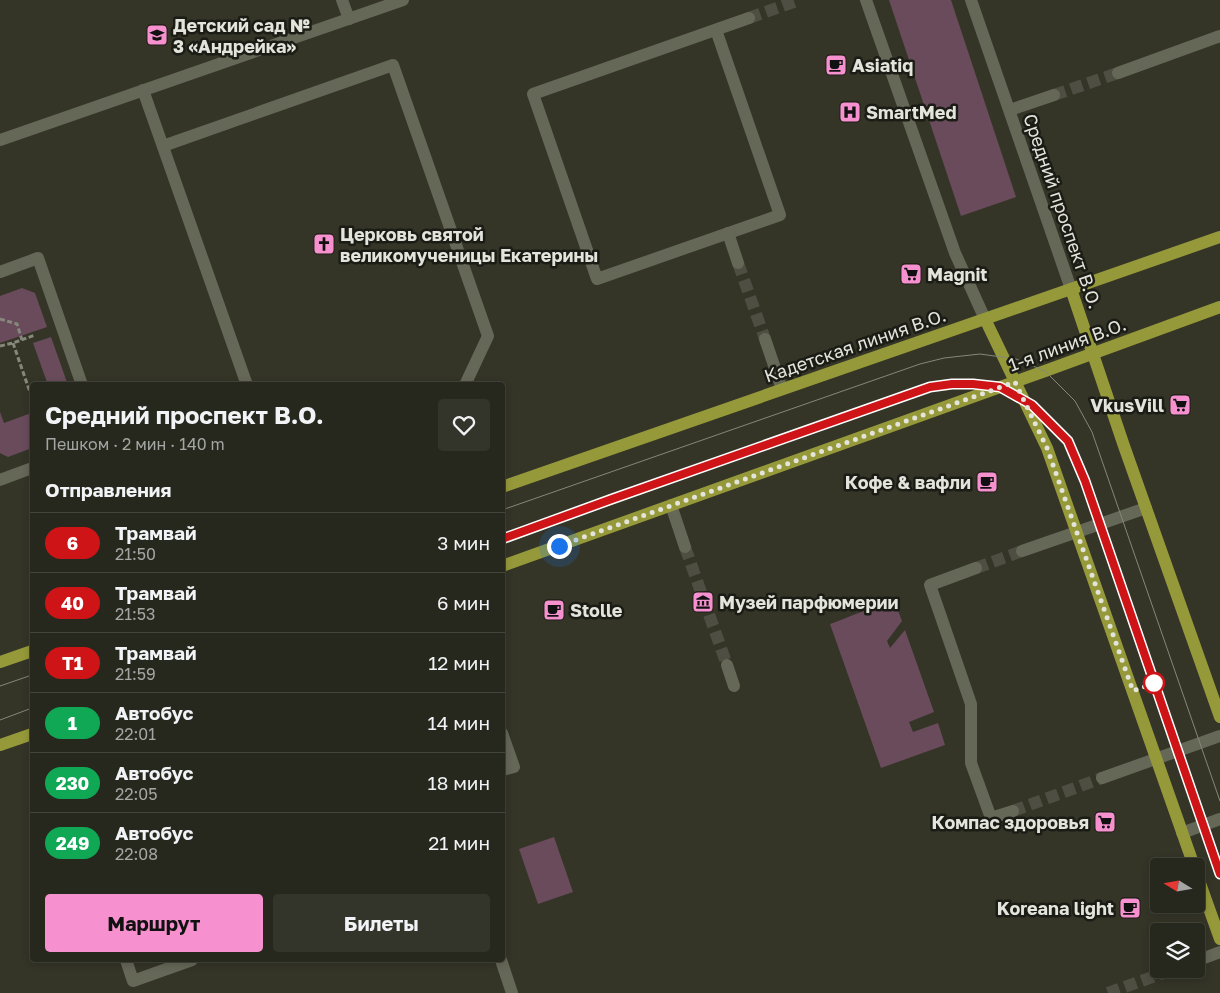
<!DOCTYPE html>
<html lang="ru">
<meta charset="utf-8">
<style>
body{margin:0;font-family:"Golos Text",sans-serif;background:#33342a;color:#f1f3f6;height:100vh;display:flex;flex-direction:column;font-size:19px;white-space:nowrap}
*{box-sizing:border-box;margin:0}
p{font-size:16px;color:#a4a6a4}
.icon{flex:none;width:28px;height:28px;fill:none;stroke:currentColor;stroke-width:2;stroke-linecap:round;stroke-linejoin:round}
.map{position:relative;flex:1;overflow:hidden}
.panel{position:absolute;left:30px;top:382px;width:475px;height:580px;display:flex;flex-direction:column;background:#27281d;border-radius:5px;box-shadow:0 2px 8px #0003,0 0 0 1px #43443b}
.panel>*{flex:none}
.badge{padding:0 10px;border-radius:16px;font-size:18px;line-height:32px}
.needle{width:32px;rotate:281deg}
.controls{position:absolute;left:1150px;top:858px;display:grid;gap:10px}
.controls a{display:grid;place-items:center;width:55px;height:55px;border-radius:5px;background:#27281d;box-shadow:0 2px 8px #0003,0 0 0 1px #43443b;font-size:25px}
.you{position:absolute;width:25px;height:25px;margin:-12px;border:4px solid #fff;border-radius:50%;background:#1a73e8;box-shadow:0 0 0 8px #1a73e833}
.map>.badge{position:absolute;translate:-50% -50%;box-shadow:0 0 0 2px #fff}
h2{padding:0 15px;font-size:19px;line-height:45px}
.round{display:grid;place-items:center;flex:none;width:52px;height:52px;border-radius:5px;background:#33342a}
.head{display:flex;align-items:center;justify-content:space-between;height:85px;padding:0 15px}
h1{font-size:24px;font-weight:700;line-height:38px}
.action{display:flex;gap:10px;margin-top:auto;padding:10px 15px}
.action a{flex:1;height:58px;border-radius:5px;background:#f790ce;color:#111;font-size:20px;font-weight:700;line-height:58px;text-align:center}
.action a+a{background:#33342a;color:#f1f3f6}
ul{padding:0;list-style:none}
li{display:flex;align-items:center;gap:15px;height:60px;padding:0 15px;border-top:1px solid #43443b}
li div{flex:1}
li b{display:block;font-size:19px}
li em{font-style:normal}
li .badge{min-width:55px;font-weight:700;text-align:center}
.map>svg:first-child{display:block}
.green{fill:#694b5c}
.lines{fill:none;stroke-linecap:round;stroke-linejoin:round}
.minor-tunnel{stroke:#4e4f42;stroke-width:12;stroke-dasharray:12 6;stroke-linecap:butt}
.path{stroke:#87887c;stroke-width:3;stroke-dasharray:5 2.5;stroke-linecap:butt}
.minor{stroke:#656757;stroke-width:12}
.major{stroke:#96993a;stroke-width:12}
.tram{stroke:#86877b;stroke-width:1}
.line-casing{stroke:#fff;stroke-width:11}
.line{stroke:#ce1417;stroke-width:8}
.walk{stroke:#e3e4db;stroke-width:5;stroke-dasharray:0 9}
.stop-dot{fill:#fff;stroke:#ce1417;stroke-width:2.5}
.labels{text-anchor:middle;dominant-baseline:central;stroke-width:5;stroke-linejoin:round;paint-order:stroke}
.poi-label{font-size:18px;font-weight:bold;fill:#e3e4db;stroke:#1b1c15;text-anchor:start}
.street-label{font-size:18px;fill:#e3e4db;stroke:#1b1c15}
</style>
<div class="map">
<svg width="1220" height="993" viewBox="0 0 1220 993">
<rect width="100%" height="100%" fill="#343527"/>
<g class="green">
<path d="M889 0H951L1016 197 961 216Z"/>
<path d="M22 288 35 293 47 327 0 343V296Z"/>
<path d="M51 337 68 385H48L33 343Z"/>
<path d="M0 412 4 423 31 413 32 416V448L8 457 0 453Z"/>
<path d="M893 603 897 608 902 621 887 641 890 648 905 630 934 712 909 722 913 732 938 723 945 745 881 768 830 624C850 617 872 606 893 603Z"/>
<path d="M554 837 573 892 538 904 519 849Z"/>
</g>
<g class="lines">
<g class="minor-tunnel">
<path d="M749 18 799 0"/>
<path d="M1054 95 1118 73"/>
<path d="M738 263 765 339"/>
<path d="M685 547 727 665"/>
<path d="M976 568 1022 551"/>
<path d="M1013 811 1102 778"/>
<path d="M1108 993 1169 971"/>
</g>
<g class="path">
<path d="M0 319 17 324 22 340"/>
<path d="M13 343 32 398"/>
<path d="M0 346 13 343 35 335"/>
</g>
<g class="minor">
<path d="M342 0 349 19"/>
<path d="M866 0 955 253 985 319"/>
<path d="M971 0 1071 289"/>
<path d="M716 30 780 215 597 279 533 94 749 18"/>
<path d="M1118 73 1220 36"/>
<path d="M143 90 247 385"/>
<path d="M1010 110 1054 95"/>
<path d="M0 140 403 0"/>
<path d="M163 146 393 65 488 336 465 385"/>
<path d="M728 233 738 263"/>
<path d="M0 272 38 258 82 385"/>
<path d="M765 339 782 389"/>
<path d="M0 480 32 468"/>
<path d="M671 505 685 547"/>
<path d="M1022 551 1146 508"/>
<path d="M976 568 930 585 971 704V763L991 818 1013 811"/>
<path d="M727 665 734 686"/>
<path d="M502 733 514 767 502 770"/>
<path d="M1102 778 1220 736"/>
<path d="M1182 833 1220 819"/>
<path d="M126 960 133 981 192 960"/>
<path d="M501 960 512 993"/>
<path d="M1196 961 1220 952"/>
<path d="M1169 971 1174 969"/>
</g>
<g class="major">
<path d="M1071 289 1124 446 1220 717"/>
<path d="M985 319 1047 448 1194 866"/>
<path d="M502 487 1220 237"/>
<path d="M502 566 1045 371 1220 307"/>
<path d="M0 662 32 651"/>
<path d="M0 745 32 734"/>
<path d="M1196 872 1220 939"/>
</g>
<g class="tram">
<path d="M502 510 920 364 944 358 980 354 1016 359 1045 371 1075 401 1092 432 1220 801"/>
<path d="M502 539 612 499 930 387 953 384H973L1000 387 1032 405 1068 441 1085 481 1220 874"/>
<path d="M0 686 32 675"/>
<path d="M0 720 32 708"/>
</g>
</g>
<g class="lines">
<g class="line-casing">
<path id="line" d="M502 539 612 499 930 387 952 384H973L1000 387 1032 405 1068 441 1085 481 1220 874"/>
</g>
<use href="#line" class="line"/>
<path class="walk" d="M559 546 1015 382 1047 448 1133 691 1154 683"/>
</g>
<defs>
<g id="school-square" transform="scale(1.125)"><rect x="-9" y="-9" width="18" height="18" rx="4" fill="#f790ce" stroke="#1b1c15"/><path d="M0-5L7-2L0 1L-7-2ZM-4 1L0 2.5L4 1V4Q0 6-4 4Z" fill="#111"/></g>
<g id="cafe-square" transform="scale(1.125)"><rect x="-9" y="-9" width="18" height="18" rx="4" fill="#f790ce" stroke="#1b1c15"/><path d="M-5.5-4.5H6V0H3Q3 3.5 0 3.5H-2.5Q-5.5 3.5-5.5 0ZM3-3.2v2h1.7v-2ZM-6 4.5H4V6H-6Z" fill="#111"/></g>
<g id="hospital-square" transform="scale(1.125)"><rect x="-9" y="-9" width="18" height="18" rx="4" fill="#f790ce" stroke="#1b1c15"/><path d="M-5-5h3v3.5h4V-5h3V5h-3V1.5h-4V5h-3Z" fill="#111"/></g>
<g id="church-square" transform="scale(1.125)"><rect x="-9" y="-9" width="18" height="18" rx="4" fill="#f790ce" stroke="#1b1c15"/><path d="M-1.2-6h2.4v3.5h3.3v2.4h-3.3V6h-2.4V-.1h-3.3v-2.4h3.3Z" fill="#111"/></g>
<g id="supermarket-square" transform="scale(1.125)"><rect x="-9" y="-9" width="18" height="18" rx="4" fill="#f790ce" stroke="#1b1c15"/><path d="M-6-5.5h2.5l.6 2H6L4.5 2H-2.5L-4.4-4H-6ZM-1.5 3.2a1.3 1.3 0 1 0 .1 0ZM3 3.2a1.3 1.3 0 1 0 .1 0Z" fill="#111"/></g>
<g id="museum-square" transform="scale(1.125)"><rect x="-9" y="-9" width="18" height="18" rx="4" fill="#f790ce" stroke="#1b1c15"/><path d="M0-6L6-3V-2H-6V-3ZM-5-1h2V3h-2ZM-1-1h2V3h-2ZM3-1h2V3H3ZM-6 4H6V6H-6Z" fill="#111"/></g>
</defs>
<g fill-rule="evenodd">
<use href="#school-square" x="157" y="35"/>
<use href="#cafe-square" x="836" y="65"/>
<use href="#hospital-square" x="850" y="112"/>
<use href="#church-square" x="324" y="244"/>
<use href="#supermarket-square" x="911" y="274"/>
<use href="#supermarket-square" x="1180" y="405"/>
<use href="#cafe-square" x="987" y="482"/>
<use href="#museum-square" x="703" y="602"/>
<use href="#cafe-square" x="554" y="610"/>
<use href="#supermarket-square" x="1105" y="822"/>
<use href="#cafe-square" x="1130" y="908"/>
</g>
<circle class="stop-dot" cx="1154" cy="683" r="10"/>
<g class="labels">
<g class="poi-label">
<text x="173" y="25">Детский сад №<tspan x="173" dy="21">3 «Андрейка»</tspan></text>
<text x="852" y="65">Asiatiq</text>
<text x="866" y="112">SmartMed</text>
<text x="340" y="234">Церковь святой<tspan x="340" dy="21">великомученицы Екатерины</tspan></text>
<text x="927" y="274">Magnit</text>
<text x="1164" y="405" text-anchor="end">VkusVill</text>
<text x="971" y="482" text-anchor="end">Кофе &amp; вафли</text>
<text x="719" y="602">Музей парфюмерии</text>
<text x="570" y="610">Stolle</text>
<text x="1089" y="822" text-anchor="end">Компас здоровья</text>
<text x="1114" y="908" text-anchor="end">Koreana light</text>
</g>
<g class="street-label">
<text transform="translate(1063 211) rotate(71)">Средний проспект В.О.</text>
<text transform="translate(1067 344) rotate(-20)">1-я линия В.О.</text>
<text transform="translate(855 345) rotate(-19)">Кадетская линия В.О.</text>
</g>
</g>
</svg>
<div class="controls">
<a><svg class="needle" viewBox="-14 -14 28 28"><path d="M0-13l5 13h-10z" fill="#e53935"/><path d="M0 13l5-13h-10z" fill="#a4a6a4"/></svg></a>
<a><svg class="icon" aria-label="layers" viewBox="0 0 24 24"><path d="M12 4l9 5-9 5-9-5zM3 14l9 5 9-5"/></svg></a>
</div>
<div class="you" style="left:559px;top:546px"></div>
<section class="panel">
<div class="head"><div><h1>Средний проспект В.О.</h1><p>Пешком · 2 мин · 140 m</p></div><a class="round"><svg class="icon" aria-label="heart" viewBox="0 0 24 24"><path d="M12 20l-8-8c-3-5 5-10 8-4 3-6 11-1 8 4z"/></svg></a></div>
<h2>Отправления</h2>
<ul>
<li><span class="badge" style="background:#ce1417;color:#fff">6</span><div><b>Трамвай</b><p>21:50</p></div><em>3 мин</em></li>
<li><span class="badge" style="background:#ce1417;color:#fff">40</span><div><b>Трамвай</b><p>21:53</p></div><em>6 мин</em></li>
<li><span class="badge" style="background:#ce1417;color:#fff">Т1</span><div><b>Трамвай</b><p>21:59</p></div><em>12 мин</em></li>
<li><span class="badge" style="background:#10a855;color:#fff">1</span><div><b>Автобус</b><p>22:01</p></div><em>14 мин</em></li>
<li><span class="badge" style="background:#10a855;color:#fff">230</span><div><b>Автобус</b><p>22:05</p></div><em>18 мин</em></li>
<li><span class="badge" style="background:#10a855;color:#fff">249</span><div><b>Автобус</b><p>22:08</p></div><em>21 мин</em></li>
</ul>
<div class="action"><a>Маршрут</a><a>Билеты</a></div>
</section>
</div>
